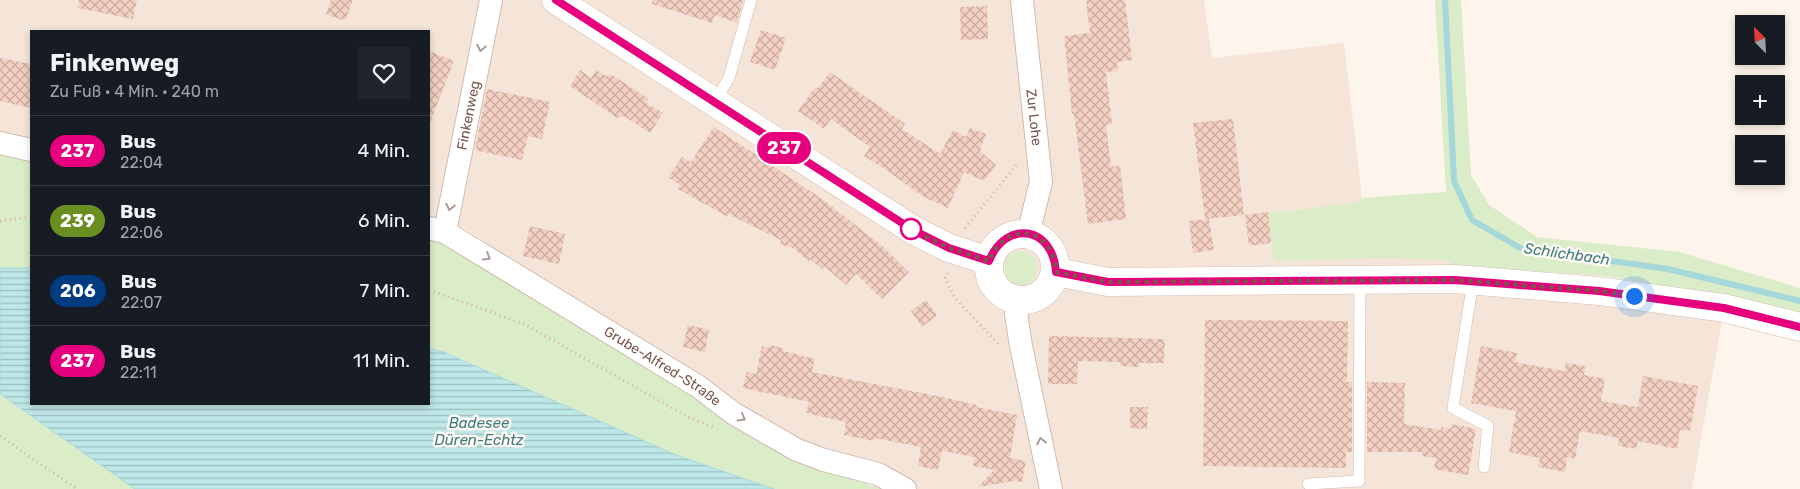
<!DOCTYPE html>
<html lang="de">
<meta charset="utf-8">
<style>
body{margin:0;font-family:Rubik,sans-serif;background:#20242c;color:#f1f3f6;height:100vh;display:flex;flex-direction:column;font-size:19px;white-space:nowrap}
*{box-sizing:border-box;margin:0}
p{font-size:16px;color:#9ea1a6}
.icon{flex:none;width:28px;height:28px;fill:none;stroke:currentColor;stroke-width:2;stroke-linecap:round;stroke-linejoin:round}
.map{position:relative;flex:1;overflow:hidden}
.side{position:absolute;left:30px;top:30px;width:400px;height:375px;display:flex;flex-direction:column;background:#171b24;border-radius:0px;box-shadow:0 2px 8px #0003}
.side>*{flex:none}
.badge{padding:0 10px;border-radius:16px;font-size:18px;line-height:32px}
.needle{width:32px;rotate:336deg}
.controls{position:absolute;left:1735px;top:15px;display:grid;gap:10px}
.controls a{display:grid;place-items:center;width:50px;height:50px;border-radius:0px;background:#171b24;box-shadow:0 2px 8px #0003;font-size:25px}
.you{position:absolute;width:25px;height:25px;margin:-12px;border:4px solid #fff;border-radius:50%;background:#1a73e8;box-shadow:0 0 0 8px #1a73e833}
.map>.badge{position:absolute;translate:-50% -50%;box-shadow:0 0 0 2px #fff}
.round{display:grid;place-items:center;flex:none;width:52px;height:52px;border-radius:0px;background:#20242c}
.summary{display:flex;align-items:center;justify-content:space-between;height:85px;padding:0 20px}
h1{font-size:24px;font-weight:700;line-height:38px}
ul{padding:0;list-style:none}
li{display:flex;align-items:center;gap:15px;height:70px;padding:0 20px;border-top:1px solid #363941}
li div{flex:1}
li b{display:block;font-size:19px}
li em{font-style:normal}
li .badge{min-width:55px;font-weight:700;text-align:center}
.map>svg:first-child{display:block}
.residential{fill:#f5e5d9}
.green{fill:#dbecc8}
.water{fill:url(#water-rules);stroke:#a4d8da}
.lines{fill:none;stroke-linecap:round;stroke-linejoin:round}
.stream{stroke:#a4d8da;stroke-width:6}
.building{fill:url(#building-cross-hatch)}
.lane-casing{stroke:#d1baaf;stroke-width:12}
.street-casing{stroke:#d1baaf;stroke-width:24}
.secondary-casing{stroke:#d6bcaf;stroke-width:29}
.path{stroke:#d9b2a4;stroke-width:3;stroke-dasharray:1 4;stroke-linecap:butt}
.lane{stroke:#fff;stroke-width:11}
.street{stroke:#fff;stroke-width:22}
.secondary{stroke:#fff;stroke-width:28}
.oneway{stroke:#af9a94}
.line-casing{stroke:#fff;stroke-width:11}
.line{stroke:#e6007e;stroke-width:8}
.walk{stroke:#7a574d;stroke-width:5;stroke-dasharray:0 9}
.stop-dot{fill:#fff;stroke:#e6007e;stroke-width:2.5}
.labels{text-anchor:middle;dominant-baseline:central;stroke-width:5;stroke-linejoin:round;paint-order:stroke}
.street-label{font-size:14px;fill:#7a574d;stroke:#fff9f3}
.water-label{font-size:15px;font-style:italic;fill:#3f7c7e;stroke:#fff9f3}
</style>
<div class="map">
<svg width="1800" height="489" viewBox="0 0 1800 489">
<defs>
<pattern id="water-rules" width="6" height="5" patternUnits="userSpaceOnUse" patternTransform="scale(1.25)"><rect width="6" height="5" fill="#bee7e8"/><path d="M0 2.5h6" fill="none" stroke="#9fbebe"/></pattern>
<pattern id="building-cross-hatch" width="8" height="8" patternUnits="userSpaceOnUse" patternTransform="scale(1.25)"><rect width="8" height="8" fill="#f3d0c2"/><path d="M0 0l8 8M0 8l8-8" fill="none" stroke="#caaca0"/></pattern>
</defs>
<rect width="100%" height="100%" fill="#fdf4eb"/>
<path class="residential" d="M0 0H1204L1212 58 1344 43 1362 198 1446 192 1453 286 1723 316 1692 489H916L825 456 701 383 462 227 429 220V31H31V139L0 133Z"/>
<g class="green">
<path d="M1435 0H1461L1471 175 1489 205 1537 237 1679 252 1800 288V316L1726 297 1604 276 1451 265V261L1392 258 1274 261 1268 212 1291 211 1358 202 1362 198 1446 192Z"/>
<path d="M0 150 31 156V268H0Z"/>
<path d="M429 237 454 242 816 466 882 489H775L676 455 447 353 429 348Z"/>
<circle cx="1020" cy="268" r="17"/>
<path d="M0 395 135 489H0Z"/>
</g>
<path class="water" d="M0 268H31V404H429V348L446 353 676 455 774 489H135L0 394Z"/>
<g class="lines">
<path class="stream" d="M1445 0 1454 181 1472 220 1520 248 1668 269 1800 301"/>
</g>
<g class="building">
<path d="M79 0H137L133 19 78 8Z"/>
<path d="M331 0H353L345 21 326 14Z"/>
<path d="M652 0H743L737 23 715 15 712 23 652 4Z"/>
<path d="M1086 0H1125L1132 60 1117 62 1118 71 1106 72 1112 124 1106 125 1111 167 1120 165 1126 219 1088 224 1074 114H1072L1064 36 1090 33Z"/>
<path d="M987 6 988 39 961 40 960 7Z"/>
<path d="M761 30 786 38 775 70 750 62Z"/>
<path d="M429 51 454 61 429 125Z"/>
<path d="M0 58 31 64V108L0 101Z"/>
<path d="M580 70 591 78 596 70 606 76 612 75 649 99 646 103 663 113 650 133 624 116 617 118 570 86Z"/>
<path d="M830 72 905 124 902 129 940 154 953 130 966 137 970 128 986 134 980 151 996 165 984 181 964 172 948 208 922 196 878 164V165L864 156 870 147 831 119 824 129 798 111 815 87 818 88Z"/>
<path d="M487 89 550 102 542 139 528 136 522 160 475 150Z"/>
<path d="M1233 119 1244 215 1205 219 1193 123Z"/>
<path d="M714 127 822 199 881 245 909 272 882 299 856 274 846 285 824 266 822 269 809 259V262L793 248 780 244 781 240 728 214V217L678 189 680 185 668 177 682 157 691 162Z"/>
<path d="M1268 212 1271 243 1249 246 1245 215Z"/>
<path d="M1209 219 1214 250 1193 253 1189 221Z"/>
<path d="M530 226 565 234 559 264 523 256Z"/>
<path d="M926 300 937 315 922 327 911 311Z"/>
<path d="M1205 320 1348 321 1347 382H1352V452H1346V468L1203 466Z"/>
<path d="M688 325 709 330 705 352 683 347Z"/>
<path d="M1049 336 1165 339 1164 363H1139V367L1120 366V362L1078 361 1077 384H1048Z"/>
<path d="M771 345 782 348 784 351 815 359 812 372 942 397 977 405 976 407 1017 415 1010 458 1026 461 1022 482 1014 481 978 487 994 470 973 466 975 457 942 451 938 470 918 466 921 447 875 438 874 441 844 435 846 422 806 413 809 402 743 388 747 372 756 374 762 346 768 348Z"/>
<path d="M1481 346 1517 353 1515 362 1564 371 1566 363 1586 366 1584 375 1605 379 1601 401 1638 407 1643 376 1698 386 1690 431 1680 430 1677 449 1638 441 1636 449 1618 446 1619 438 1580 431 1575 459 1567 457 1565 472 1538 467 1540 458 1509 452 1516 411 1471 403Z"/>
<path d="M1367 382 1405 383 1404 424 1441 430V427L1451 429 1452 424 1476 429 1468 475 1434 469 1436 458 1422 456 1423 452H1367Z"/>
<path d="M1130 407H1148L1147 429 1130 428Z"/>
</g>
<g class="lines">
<g class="lane-casing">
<g id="lane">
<path d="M714 103 729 78 751 0"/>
<path d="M1473 281 1453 408 1488 426 1484 467"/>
<path d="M1308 484 1359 481 1360 280"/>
</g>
</g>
<g class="street-casing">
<g id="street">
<path id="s1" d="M1022 0 1041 182 1028 234"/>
<path d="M0 143 31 150"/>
<path id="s2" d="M429 228 445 232 699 387 733 413 797 450 824 460 878 474 905 489"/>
<path id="s3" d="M445 232 491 0"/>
<path d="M1022 300 1016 314 1021 346 1051 489"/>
</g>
</g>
<g class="secondary-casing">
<g id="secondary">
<path d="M556 0 913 230 949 248 989 261"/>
<circle cx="1022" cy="267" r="33"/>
<path d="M1056 272 1108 282 1455 279 1599 291 1724 308 1800 327"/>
</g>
</g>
<g class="path">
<path d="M0 221 31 217"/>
<path d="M965 228 1018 163"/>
<path d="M948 273 945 278 955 298 999 345"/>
<path d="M429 290 524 324 690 418 713 427"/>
<path d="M0 436 77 489"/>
</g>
<use href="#lane" class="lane"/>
<use href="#street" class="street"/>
<use href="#secondary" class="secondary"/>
</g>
<defs><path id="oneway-chevron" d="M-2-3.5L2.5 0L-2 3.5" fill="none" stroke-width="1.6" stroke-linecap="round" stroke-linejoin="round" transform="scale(1.25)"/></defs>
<g class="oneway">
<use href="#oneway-chevron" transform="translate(481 48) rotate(101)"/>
<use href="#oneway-chevron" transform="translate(450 207) rotate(101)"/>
<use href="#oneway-chevron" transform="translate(487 257) rotate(32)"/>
<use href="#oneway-chevron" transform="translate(742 418) rotate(30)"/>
<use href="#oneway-chevron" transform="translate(1041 441) rotate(-102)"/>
</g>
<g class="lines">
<g class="line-casing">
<path id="line" d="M556 0 913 230 949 248 989 261C1006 219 1053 226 1056 272L1108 282 1455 280 1599 291 1724 308 1800 327"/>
</g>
<use href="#line" class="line"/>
<path class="walk" d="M911 229 949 248 989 261C1006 219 1053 226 1056 272L1108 282 1455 280 1599 291 1634 296"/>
</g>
<circle class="stop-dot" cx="911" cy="229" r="10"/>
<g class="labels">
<g class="street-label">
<text stroke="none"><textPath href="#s3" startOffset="119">Finkenweg</textPath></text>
<text stroke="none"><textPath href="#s1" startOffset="118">Zur Lohe</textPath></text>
<text stroke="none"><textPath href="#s2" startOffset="272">Grube-Alfred-Straße</textPath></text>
</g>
<g class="water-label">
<text transform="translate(1567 254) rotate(8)">Schlichbach</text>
<text x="479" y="423">Badesee<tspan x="479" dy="17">Düren-Echtz</tspan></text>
</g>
</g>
</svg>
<div class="controls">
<a><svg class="needle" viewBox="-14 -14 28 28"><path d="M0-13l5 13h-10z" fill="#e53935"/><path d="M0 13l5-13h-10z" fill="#9ea1a6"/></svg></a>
<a>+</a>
<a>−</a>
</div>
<div class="you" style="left:1634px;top:296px"></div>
<b class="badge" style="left:784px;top:148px;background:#e6007e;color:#fff">237</b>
<section class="side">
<div class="summary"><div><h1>Finkenweg</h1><p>Zu Fuß · 4 Min. · 240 m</p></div><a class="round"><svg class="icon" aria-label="heart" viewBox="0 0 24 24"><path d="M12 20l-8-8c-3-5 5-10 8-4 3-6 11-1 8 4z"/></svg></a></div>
<ul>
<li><span class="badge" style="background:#e6007e;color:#fff">237</span><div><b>Bus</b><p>22:04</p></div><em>4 Min.</em></li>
<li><span class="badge" style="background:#6b8e23;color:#fff">239</span><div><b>Bus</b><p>22:06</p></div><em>6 Min.</em></li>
<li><span class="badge" style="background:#003b80;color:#fff">206</span><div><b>Bus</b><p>22:07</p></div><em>7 Min.</em></li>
<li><span class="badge" style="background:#e6007e;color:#fff">237</span><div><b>Bus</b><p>22:11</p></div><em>11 Min.</em></li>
</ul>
</section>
</div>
